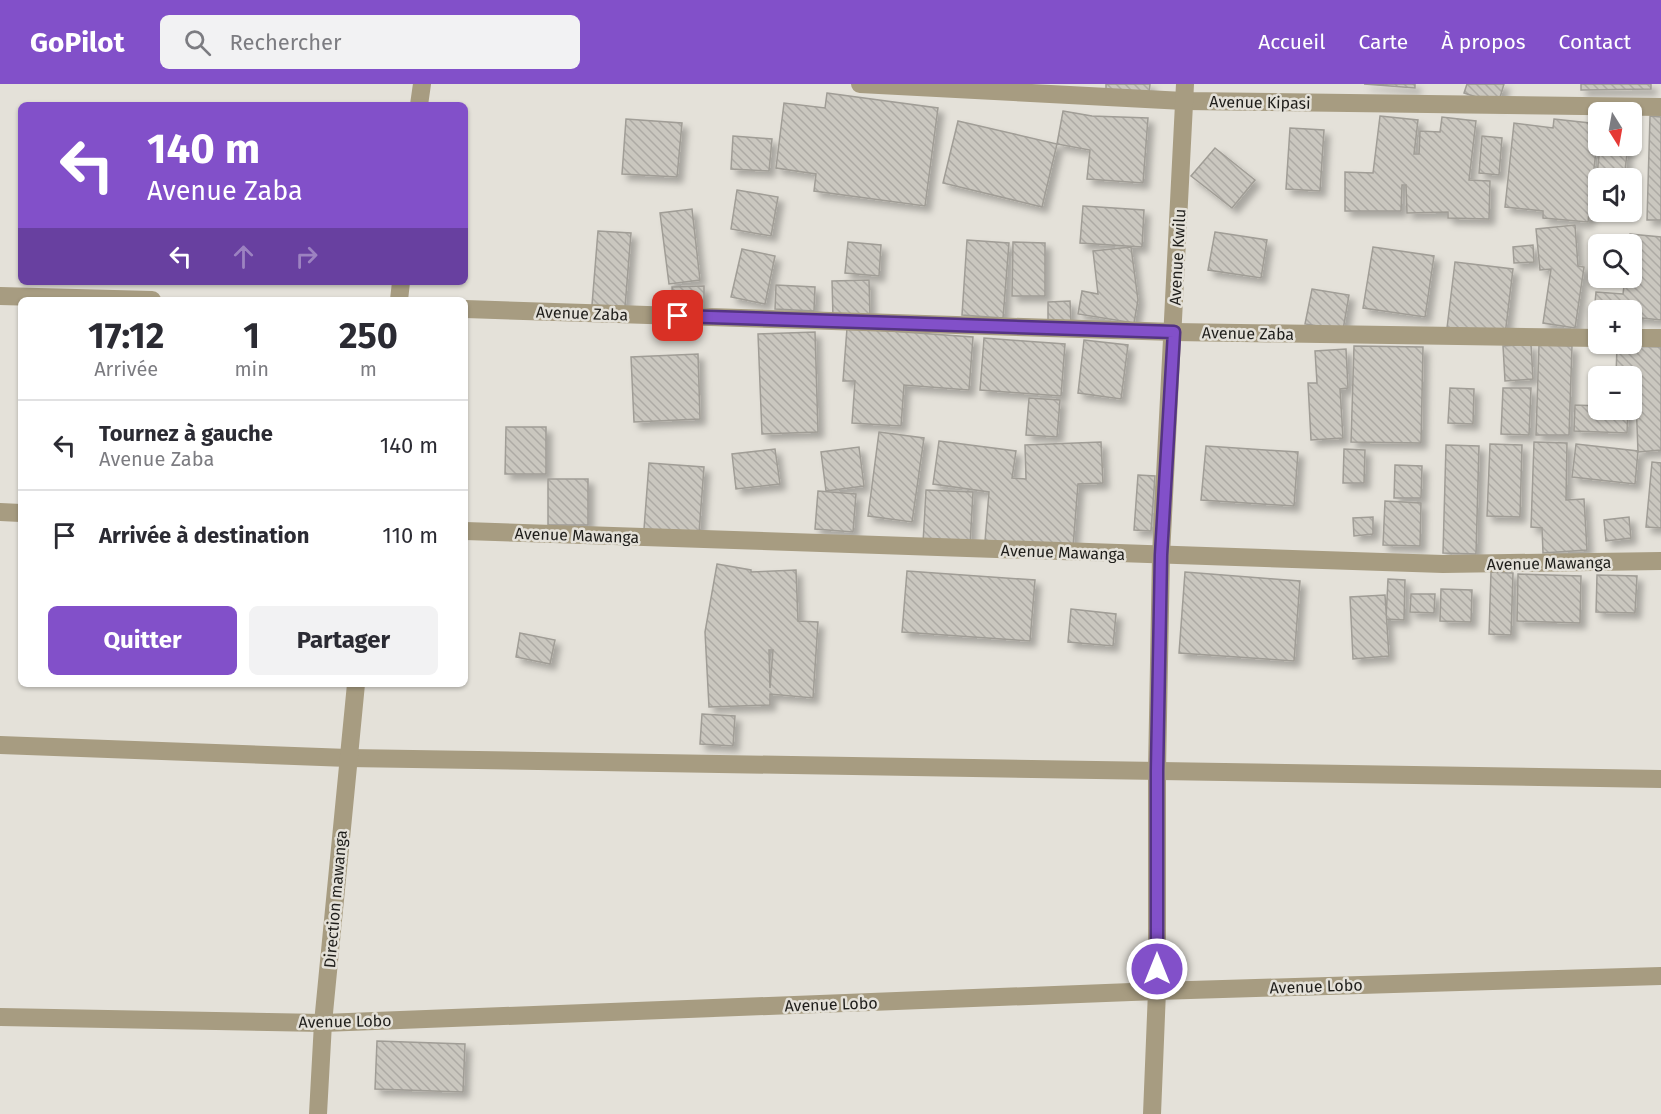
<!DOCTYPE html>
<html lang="fr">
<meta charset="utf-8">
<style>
body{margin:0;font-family:"Fira Sans",sans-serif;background:#f2f2f3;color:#2b2b33;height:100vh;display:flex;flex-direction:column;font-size:22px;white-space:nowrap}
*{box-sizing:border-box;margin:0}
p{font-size:20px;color:#7c7c81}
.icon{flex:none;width:33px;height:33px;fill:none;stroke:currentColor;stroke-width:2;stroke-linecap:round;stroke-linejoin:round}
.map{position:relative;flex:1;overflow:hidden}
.details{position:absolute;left:18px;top:213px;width:450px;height:390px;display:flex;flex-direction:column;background:#fff;border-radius:9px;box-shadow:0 2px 4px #0004}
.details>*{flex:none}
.top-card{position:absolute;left:18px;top:18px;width:450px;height:183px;border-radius:9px;box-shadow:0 2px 4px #0004;background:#8250c9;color:#fff;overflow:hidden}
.needle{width:39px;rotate:169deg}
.controls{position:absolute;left:1588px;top:18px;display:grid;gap:12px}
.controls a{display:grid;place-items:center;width:54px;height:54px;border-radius:9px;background:#fff;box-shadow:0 2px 4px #0004;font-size:30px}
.pin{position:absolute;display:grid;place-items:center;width:51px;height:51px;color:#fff;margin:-26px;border-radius:12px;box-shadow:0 3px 9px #0006}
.me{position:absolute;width:66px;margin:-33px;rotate:0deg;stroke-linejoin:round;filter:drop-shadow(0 0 4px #0008)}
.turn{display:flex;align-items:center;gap:21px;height:126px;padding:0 30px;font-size:27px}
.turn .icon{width:78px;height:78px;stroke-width:2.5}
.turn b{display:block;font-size:42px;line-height:51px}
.lanes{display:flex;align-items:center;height:57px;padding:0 30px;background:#0003;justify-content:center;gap:30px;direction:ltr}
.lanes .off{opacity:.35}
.eta{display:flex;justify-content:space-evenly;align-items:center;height:102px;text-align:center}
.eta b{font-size:36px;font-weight:700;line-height:42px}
.primary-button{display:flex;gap:12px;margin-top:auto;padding:12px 30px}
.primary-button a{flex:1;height:69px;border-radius:9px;background:#8250c9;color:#fff;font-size:24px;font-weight:700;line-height:69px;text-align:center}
.primary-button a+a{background:#f2f2f3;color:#2b2b33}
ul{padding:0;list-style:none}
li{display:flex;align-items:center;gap:18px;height:90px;padding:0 30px;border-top:2px solid #e1e1e2}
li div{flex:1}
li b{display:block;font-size:22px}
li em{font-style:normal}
header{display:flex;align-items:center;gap:36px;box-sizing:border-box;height:84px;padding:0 30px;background:#8250c9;color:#fff}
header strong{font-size:28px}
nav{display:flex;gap:33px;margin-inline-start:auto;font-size:21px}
.search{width:420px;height:54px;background:#f2f2f3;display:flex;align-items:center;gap:15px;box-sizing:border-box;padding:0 21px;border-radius:9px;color:#7c7c81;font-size:22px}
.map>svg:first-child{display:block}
.building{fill:url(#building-back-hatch);stroke:#a09d96;stroke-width:1.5;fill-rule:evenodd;filter:url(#shadow)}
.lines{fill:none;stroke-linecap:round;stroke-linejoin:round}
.street{stroke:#a79c81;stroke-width:18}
.route-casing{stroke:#543483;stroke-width:15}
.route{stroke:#8250c9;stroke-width:10}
.labels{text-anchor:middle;stroke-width:5;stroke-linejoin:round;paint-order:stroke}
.street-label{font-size:16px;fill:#1f1e1b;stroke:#e4e1d9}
</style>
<header>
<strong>GoPilot</strong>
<div class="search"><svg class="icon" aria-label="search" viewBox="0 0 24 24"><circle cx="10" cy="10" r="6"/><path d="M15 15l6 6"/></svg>Rechercher</div>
<nav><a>Accueil</a><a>Carte</a><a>À propos</a><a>Contact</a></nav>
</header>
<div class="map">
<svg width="1661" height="1030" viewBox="0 0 1661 1030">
<defs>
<pattern id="building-back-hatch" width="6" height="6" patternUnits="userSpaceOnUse" patternTransform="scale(1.5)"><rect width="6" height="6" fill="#cac7bf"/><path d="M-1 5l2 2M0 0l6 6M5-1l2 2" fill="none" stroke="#adaaa4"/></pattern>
<filter id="shadow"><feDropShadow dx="5.5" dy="5.5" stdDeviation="3" flood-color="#0004"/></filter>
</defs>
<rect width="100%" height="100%" fill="#e4e1d9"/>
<!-- building -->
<g class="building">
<polygon points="1106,0 1150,0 1149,10 1106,7"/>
<polygon points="1364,0 1415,0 1415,4"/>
<polygon points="1467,0 1504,0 1498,20 1464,9"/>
<polygon points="1581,0 1651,0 1651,5 1581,6"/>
<polygon points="827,9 938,24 925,122 814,107 816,90 776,84 784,19 825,24"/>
<polygon points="1063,27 1092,32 1148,34 1143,99 1087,95 1090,66 1057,60"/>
<polygon points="1380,32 1418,36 1414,70 1419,70 1420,47 1440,48 1442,33 1476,37 1469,96 1490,97 1489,135 1448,134 1448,128 1407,129 1406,101 1402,101 1401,127 1345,127 1345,88 1373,89"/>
<polygon points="1650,32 1661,33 1661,136 1647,136"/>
<polygon points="626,35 682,39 677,93 622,90"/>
<polygon points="1554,35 1599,40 1588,138 1543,134 1543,127 1505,123 1514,39 1553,44"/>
<polygon points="958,37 1057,60 1042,123 943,99"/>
<polygon points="1290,44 1324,46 1320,107 1286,105"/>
<polygon points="733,52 772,55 769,87 731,85"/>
<polygon points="1482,52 1502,54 1499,91 1479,89"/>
<polygon points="1600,62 1628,62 1624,94 1599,94 1599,122 1594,121"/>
<polygon points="1215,64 1255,96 1232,124 1191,92"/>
<polygon points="737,106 778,113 771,152 731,145"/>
<polygon points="1083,122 1144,126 1142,163 1080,159"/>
<polygon points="692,125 700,196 669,200 660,129"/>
<polygon points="1575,141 1578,182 1584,183 1575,244 1543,239 1551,185 1540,186 1536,145"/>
<polygon points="598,147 631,149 625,223 592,221"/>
<polygon points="1215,148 1267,156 1261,194 1208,186"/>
<polygon points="1630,150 1661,153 1661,236 1632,233 1632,226 1599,226 1599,241 1593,240 1596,208 1623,210 1625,194 1632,194 1632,160 1629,160"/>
<polygon points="967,156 1009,159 1003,234 962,231"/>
<polygon points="848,158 881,161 879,192 845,189"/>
<polygon points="1013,158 1045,159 1045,212 1012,212"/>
<polygon points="1533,161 1534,178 1514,179 1513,163"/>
<polygon points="1131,163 1138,216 1134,239 1078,230 1082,207 1098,210 1093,167"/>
<polygon points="1373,163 1434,172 1425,233 1363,224"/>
<polygon points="742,165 775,172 765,220 731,213"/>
<polygon points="1455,178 1513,185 1505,251 1447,244"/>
<polygon points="869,196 870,232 833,234 832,197"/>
<polygon points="776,201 815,203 814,227 775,225"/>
<polygon points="704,202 704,227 673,228 672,203"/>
<polygon points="1312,205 1349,211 1343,246 1305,240"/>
<polygon points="1070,217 1071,238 1048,239 1048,218"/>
<polygon points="847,244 973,253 969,306 904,301 901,342 852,339 855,297 843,297"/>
<polygon points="815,248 818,348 762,350 758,250"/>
<polygon points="984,254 1065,260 1061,312 980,306"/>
<polygon points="1084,256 1128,261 1121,315 1078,309"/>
<polygon points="1531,260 1533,295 1505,297 1503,262"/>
<polygon points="1539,261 1572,262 1569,351 1536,351"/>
<polygon points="1354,262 1423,263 1421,359 1351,358"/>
<polygon points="1617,262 1661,263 1661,366 1638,368 1636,316 1632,316 1632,292 1616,292"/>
<polygon points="1346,265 1348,304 1340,305 1343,354 1311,356 1308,299 1317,299 1315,267"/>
<polygon points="698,270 700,335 634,338 631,273"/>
<polygon points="1450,304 1474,305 1473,340 1448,339"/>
<polygon points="1503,304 1531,304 1529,351 1501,350"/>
<polygon points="1029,314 1060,316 1057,353 1026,351"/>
<polygon points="1575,321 1599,322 1599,326 1628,326 1627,349 1574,347"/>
<polygon points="506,343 546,343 546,390 505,390"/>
<polygon points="879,348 924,354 912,438 868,432"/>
<polygon points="939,357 1016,367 1012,394 1026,395 1025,361 1101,358 1103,399 1078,400 1073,463 985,457 989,408 933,400"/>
<polygon points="1534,358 1567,359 1566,416 1584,415 1587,466 1543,469 1542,444 1531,443"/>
<polygon points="1490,360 1522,361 1520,433 1487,432"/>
<polygon points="1576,360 1638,367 1635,400 1572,393"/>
<polygon points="1446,361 1479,362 1476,470 1443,469"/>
<polygon points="1206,362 1298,368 1294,422 1201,416"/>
<polygon points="859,363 864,402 826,407 821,368"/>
<polygon points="775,365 780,400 736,405 732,370"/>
<polygon points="1344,365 1365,366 1364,399 1343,399"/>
<polygon points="1652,378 1661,379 1661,444 1646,443"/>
<polygon points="649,379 704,383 699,449 644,445"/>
<polygon points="1395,381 1422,382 1421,414 1394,414"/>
<polygon points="1138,391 1155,392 1151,447 1134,446"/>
<rect x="548" y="395" width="40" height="46"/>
<polygon points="926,406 973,408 970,461 923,459"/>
<polygon points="818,407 856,410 853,448 815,445"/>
<polygon points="1385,417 1421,419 1420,462 1383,461"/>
<polygon points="1373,433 1373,450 1354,452 1353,434"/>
<polygon points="1629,433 1631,454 1606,457 1604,436"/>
<path d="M717 480 751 486V488L796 486 798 537 818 538 813 614 770 610V621L709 623 705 548ZM769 566H773L770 604Z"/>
<polygon points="907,487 1035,496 1030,557 902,548"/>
<polygon points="1185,488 1300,497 1294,577 1179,569"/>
<polygon points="1491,488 1513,489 1511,551 1489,550"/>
<polygon points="1518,490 1581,492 1580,539 1517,537"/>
<polygon points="1597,491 1637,492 1635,529 1596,528"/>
<polygon points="1388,495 1405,496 1404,536 1386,535"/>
<polygon points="1441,505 1472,506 1471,538 1440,537"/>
<polygon points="1411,510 1435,510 1434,529 1410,528"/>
<polygon points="1385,511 1389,572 1353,575 1350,513"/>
<polygon points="1071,525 1116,530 1113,562 1068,558"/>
<polygon points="520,549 555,556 550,580 516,573"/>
<polygon points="702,630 735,632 733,662 700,660"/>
<polygon points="377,957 465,960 463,1008 375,1005"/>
</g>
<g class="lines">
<!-- street -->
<g class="street">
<polyline points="860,0 1184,17 1661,23"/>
<polyline points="419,21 422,0"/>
<polyline points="0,212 152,216"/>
<polyline points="399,216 401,198"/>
<polyline points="465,225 1174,248 1599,254"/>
<polyline points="1632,254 1661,254"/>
<polyline points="0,428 21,429"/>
<polyline points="465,447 1443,480 1661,477"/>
<polyline points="0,661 348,674 1661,695"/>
<polyline points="0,933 323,939 1157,907 1661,892"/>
<polyline points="318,1030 323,939 356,600"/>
<polyline points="1152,1030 1157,907 1157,687 1161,471 1185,0"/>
</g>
</g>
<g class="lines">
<defs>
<polyline id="route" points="678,232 1174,248 1161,471 1157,687 1157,885"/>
</defs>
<!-- route casing -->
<use href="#route" class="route-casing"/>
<!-- route -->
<use href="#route" class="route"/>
</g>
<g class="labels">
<!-- street labels -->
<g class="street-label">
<text transform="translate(1260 18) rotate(1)" y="6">Avenue Kipasi</text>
<text transform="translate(1177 173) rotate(-87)" y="6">Avenue Kwilu</text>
<text transform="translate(582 229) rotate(2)" y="6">Avenue Zaba</text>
<text transform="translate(1248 249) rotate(1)" y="6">Avenue Zaba</text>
<text transform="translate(577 451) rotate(2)" y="6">Avenue Mawanga</text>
<text transform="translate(1063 468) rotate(2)" y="6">Avenue Mawanga</text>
<text transform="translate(1549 479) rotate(-1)" y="6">Avenue Mawanga</text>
<text transform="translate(335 815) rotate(-85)" y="6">Direction mawanga</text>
<text transform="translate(1316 902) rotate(-2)" y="6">Avenue Lobo</text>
<text transform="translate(831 920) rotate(-2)" y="6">Avenue Lobo</text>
<text transform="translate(345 937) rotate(-1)" y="6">Avenue Lobo</text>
</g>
</g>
</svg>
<div class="controls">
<a><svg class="needle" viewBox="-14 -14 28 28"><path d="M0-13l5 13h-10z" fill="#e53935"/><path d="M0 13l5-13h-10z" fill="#7c7c81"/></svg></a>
<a><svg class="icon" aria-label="sound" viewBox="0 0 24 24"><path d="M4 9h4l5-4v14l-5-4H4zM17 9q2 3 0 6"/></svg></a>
<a><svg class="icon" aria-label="search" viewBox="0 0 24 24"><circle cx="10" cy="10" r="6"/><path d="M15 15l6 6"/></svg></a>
<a>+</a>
<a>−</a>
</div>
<div class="pin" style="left:678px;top:232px;background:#d93025"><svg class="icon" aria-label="arrive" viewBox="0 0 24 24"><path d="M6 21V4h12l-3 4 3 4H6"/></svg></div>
<svg class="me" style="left:1157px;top:885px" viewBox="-20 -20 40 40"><circle r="17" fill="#8250c9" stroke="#fff" stroke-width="3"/><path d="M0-11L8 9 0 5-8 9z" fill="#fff"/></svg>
<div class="top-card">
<div class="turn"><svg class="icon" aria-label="left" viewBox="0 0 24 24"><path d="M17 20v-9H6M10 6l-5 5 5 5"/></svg><div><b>140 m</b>Avenue Zaba</div></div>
<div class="lanes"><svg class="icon" aria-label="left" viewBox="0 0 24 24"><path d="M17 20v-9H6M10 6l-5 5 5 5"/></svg><svg class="icon off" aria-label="ahead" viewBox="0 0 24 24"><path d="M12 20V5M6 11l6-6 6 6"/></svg><svg class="icon off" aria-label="right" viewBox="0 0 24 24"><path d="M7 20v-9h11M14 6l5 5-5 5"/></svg></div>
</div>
<section class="details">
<div class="eta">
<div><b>17:12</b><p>Arrivée</p></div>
<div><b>1</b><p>min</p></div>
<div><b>250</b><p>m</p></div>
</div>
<ul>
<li><svg class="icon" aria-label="left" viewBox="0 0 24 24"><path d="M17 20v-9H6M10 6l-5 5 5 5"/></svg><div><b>Tournez à gauche</b><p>Avenue Zaba</p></div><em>140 m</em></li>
<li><svg class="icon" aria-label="arrive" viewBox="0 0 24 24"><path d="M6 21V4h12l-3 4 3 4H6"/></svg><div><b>Arrivée à destination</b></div><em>110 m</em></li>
</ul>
<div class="primary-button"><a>Quitter</a><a>Partager</a></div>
</section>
</div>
